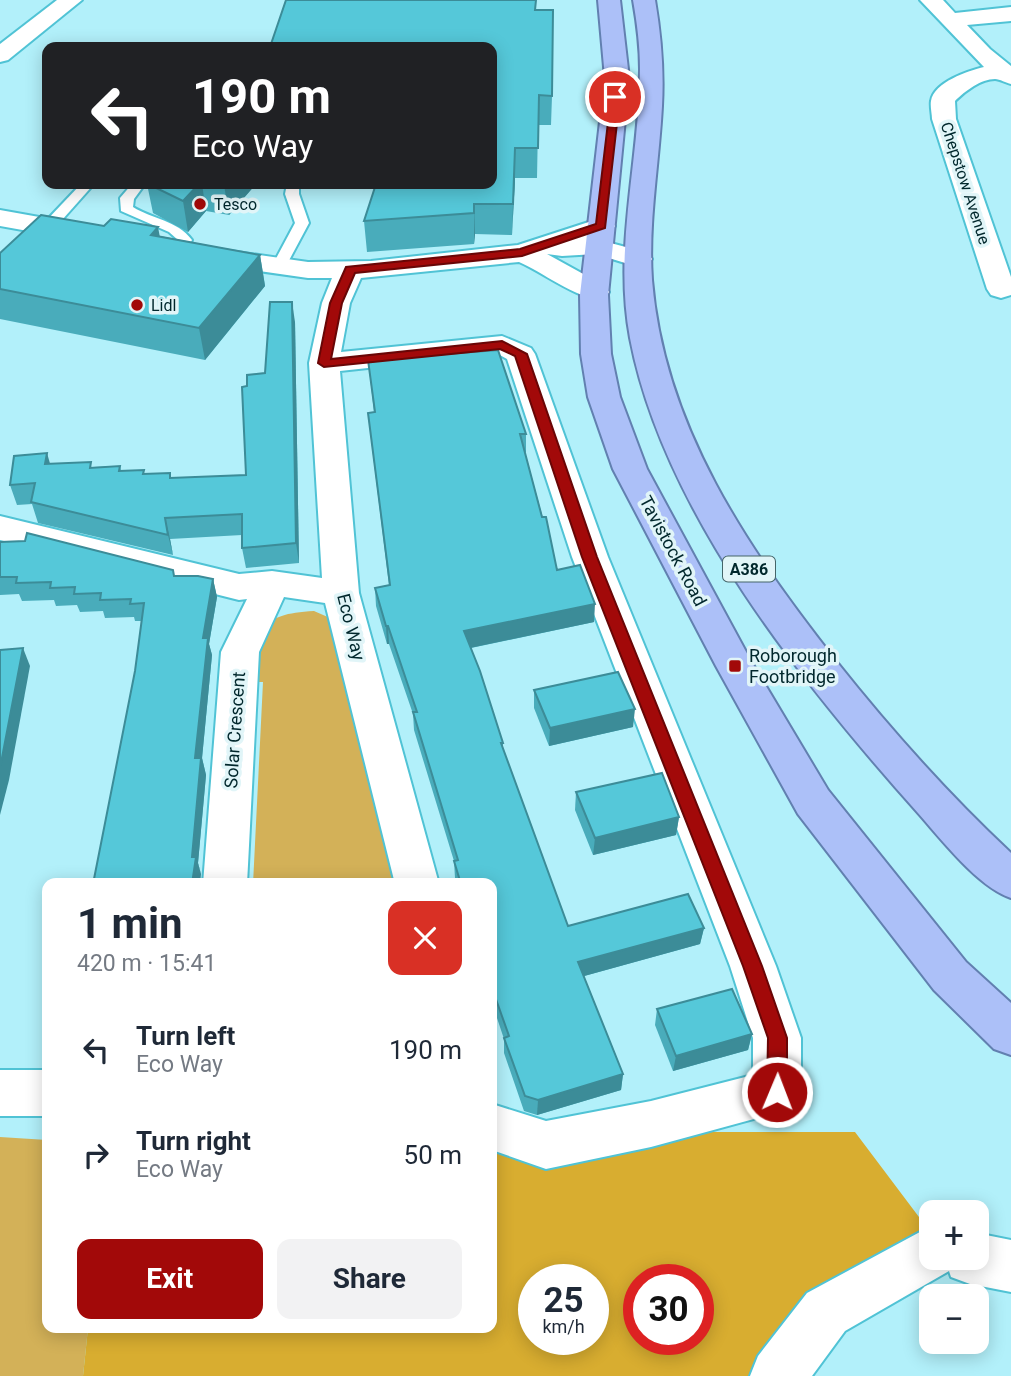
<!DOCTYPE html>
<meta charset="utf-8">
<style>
body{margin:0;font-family:Roboto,sans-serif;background:#f2f2f3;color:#1f2937;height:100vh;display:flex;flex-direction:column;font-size:26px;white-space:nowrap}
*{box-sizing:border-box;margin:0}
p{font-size:23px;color:#747a83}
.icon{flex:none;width:38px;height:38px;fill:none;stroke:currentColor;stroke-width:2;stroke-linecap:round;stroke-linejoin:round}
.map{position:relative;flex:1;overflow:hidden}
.panel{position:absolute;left:42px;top:878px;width:455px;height:455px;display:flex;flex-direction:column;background:#fff;border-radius:14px;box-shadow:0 4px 18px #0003}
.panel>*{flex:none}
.top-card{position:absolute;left:42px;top:42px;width:455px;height:147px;border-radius:14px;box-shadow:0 4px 18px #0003;background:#202124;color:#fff;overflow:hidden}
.tools{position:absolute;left:919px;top:1200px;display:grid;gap:14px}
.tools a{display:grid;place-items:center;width:70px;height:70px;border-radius:14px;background:#fff;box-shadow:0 4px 18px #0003;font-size:35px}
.speed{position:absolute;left:518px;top:1264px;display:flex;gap:14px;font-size:35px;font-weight:700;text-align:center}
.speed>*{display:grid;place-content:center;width:91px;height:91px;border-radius:50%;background:#fff;box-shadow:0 4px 18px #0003;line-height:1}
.speed small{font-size:18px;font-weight:400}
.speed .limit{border:10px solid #d22;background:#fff;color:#111}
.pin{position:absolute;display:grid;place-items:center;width:60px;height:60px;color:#fff;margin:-30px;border:4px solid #fff;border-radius:50%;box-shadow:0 2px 7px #0007}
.me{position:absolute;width:77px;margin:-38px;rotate:1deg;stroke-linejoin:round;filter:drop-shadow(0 0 5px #0008)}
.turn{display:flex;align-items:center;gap:24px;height:147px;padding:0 35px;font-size:32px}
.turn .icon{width:91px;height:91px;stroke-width:2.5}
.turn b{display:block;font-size:49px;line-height:60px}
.round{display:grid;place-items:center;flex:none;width:74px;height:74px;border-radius:14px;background:#f2f2f3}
.summary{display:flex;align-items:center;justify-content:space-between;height:119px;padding:0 35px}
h1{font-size:42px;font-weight:700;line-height:52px}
.cta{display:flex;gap:14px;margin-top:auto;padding:14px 35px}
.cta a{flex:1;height:80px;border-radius:14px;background:#a20909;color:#fff;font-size:28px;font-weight:700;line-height:80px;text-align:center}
.cta a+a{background:#f2f2f3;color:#1f2937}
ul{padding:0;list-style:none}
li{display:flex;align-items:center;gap:21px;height:105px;padding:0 35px}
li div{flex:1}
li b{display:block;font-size:26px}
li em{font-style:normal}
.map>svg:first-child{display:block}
.green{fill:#d3b158}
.forest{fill:#d8ad30;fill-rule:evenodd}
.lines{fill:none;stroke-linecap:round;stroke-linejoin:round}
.service-casing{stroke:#50c3d5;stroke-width:4}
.minor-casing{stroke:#50c3d5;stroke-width:4}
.tertiary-casing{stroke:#50c3d5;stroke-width:4}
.trunk-casing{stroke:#6280b0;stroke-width:4}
.service{fill:#fff;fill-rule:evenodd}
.minor{fill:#fff;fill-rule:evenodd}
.tertiary{fill:#fff;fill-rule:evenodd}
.trunk{fill:#acc0f8;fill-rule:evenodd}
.wall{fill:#49acbb}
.shaded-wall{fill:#3c8c98}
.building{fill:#55c8d9;stroke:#3c8c98;stroke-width:2}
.route{fill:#a20909;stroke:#690606;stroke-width:2}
.poi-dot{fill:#a20909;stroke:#e1f5f8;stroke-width:2.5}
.labels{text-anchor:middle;stroke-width:7;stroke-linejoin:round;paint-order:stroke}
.far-street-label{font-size:16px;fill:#01272c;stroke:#e1f5f8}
.far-poi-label{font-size:16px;fill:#01272c;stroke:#e1f5f8;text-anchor:start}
.shield{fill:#e1f5f8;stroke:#446569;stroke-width:2}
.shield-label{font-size:16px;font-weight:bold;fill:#01272c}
.street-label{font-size:18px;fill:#01272c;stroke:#e1f5f8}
.poi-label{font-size:18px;fill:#01272c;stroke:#e1f5f8;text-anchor:start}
</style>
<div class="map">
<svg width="1011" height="1376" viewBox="0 0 1011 1376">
<rect width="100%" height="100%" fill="#b2f0fa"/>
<!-- green -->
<g class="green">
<path d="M314 611 330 618 396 884H253L263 682H253C260 632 255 614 314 611Z"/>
<polygon points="0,1137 47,1140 47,1328 88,1328 83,1376 0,1376"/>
</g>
<!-- forest -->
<path class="forest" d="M492 1132H855L931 1233 757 1376H83L88 1328H492ZM534 1279H593V1339H534ZM639 1279H698V1339H639Z"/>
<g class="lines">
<defs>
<g id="service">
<polygon points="81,184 94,184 54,229 44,229 44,223"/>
<path d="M132 184H145L134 199 133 207C152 219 177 220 192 240L185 254H175L173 251 178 240 169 232 121 211 120 198Z"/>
<polygon points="287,184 299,184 299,194 309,223 286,266 279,270 272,266 295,223 285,194"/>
</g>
<g id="minor">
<path d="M920 0H943L955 13 1011 7V21L967 25 990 49 1011 66V84C1006 83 1000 79 995 79 981 79 965 91 955 101L956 119 1011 277V295L1001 298 991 295 987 289 932 119C932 114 930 106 931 101 934 82 968 71 984 67Z"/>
<polygon points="0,210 84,225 94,227 98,233 94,239 84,241 0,226"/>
<path d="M601 218 611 220 615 226 611 232 592 238 648 253 652 259 648 265 638 267 596 254 562 256 547 254 605 286 609 292 605 298C583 304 543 272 519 262L361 278 350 303 341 352 502 336 531 348 535 354 608 557 776 966 801 1038V1092L794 1108 651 1147 546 1169 492 1150V1104L546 1121 651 1101 753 1075V1038L730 966 572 557 507 359 498 354 340 371 359 593 439 884H395L325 603 284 597 259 652 247 884H203L221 652 247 599 239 600 0 540V516L239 574 272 571 322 578 309 363 322 303 332 278H308L209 264 199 262 195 256 199 250 209 248 308 262 371 261 518 245Z"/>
<rect x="0" y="1070" width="47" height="46"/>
<polygon points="931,1226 931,1258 976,1258 976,1233 1011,1240 1011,1292 970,1284 951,1277 949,1271 845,1331 812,1376 750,1376 758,1356 807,1293"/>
</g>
<polygon id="tertiary" points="57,0 82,0 8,60 0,62 0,44"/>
<g id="trunk">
<polygon points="598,0 620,0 629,78 608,295 611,354 620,397 647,469 751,661 828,790 966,962 1011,1003 1011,1055 994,1049 934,990 798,814 716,666 613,469 588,397 581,354 580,295 605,78"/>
<path d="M633 0H655C661 35 664 70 662 106 659 164 648 222 652 280 664 427 748 549 836 661 890 729 948 794 1011 853V898C978 887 942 840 918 813 803 684 663 511 630 338 613 247 640 159 640 69 640 45 637 23 633 0Z"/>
</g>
</defs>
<!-- service casing -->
<use href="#service" class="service-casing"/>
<!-- minor casing -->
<use href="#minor" class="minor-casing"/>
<!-- tertiary casing -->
<use href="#tertiary" class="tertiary-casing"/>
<!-- trunk casing -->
<use href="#trunk" class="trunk-casing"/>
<!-- service -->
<use href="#service" class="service"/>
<!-- minor -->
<use href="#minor" class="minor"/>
<!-- tertiary -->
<use href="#tertiary" class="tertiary"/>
<!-- trunk -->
<use href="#trunk" class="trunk"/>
</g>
<!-- wall -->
<g class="wall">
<polygon points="536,10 552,96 551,125 538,125 537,178 515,178 512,235 475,234 474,244 367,252 364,221"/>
<polygon points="147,184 256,184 229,215 206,211 188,232 153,213"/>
<polygon points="306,184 370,184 366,189 307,188"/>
<polygon points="160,236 260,255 265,286 205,360 0,319 0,253"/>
<polygon points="295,322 299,563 246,568 242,548 242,535 170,539 173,555 38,523 32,504 17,505 10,485 50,464 93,467 120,466 121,471 172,478 246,475 247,386 265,373"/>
<polygon points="368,360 526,434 526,452 525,452 557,570 594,622 471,648 503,743 503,749 568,926 704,928 700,944 584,976 623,1074 621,1090 537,1115 524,1111 504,1053 504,1039 492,1003 492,884 456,884 455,878 454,861 414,730 413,714 389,644 387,644 376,606 375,588 389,585 370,431 368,413 374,412"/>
<polygon points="0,542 175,576 213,579 217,597 209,644 212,655 202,758 206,775 198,863 201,874 135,671 142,621 135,621 134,617 105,618 103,611 80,612 77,605 56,606 54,600 22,601 19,594 0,595"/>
<polygon points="534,690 633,727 549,746 534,708"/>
<polygon points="576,792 679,817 676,835 593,855 575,810"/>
<polygon points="657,1009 752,1034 748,1050 673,1071 655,1025"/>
</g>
<!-- shaded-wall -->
<g class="shaded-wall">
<polygon points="515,148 515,178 512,235 513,204"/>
<polygon points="199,184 202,184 206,211 188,232 183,201"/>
<polygon points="225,184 256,184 229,215 224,185"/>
<polygon points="474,204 475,234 474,244"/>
<polygon points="158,227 164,259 151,235"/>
<polygon points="260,255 265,286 205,360 199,328"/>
<polygon points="292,302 295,322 299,563 296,543"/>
<polygon points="47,453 53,474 45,464"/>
<polygon points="165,518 170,539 173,555 168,535"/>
<polygon points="213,579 217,597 209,644 212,655 202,758 206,775 198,863 201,874 200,884 192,884 195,758 203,638"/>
<polygon points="595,604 594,622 465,649 464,631"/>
<polygon points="386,626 388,626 389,644 387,644"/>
<polygon points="23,648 30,666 9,780 0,815 0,767"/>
<polygon points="635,709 633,727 549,746 550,728"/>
<polygon points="679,817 676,835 593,855 595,838"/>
<polygon points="704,928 700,944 577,978 578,962"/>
<polygon points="752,1034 748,1050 673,1071 676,1056"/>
<polygon points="623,1074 621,1090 537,1115 538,1100"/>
</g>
<!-- building -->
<g class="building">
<polygon points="286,0 536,0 535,10 553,10 552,96 539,95 538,148 515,148 513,204 474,204 474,213 364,221 376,184 492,184 492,47 270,47"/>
<polygon points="148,184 199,184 183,201"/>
<polygon points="41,215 104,226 111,219 158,227 151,235 260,255 199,328 0,289 0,253"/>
<polygon points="270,302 292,302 296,543 242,548 242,514 165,518 168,535 31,502 35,483 10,485 14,456 47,453 45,464 91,462 90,468 120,466 119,471 144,470 143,474 170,473 170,478 246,475 242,387 247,386 247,375 265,373"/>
<polygon points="498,350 526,434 520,434 542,517 546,517 557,570 580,565 595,604 464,631 480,671 503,743 501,743 568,926 688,894 704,928 578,962 623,1074 538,1100 525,1096 504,1038 509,1036 492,988 492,884 461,884 454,861 458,860 413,712 417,712 388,626 386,626 375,588 390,585 368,413 375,412 368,360"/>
<polygon points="27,533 173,570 174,576 198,576 213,579 203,638 208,638 195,758 201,758 192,857 196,857 192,884 93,884 135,671 144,603 130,604 131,599 100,600 101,593 74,594 75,587 50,588 51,582 16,583 17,577 0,577 0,542 25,541"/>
<polygon points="23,648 1,763 0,767 0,650"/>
<polygon points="618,672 635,709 550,728 534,690"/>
<polygon points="662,773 679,817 595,838 576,792"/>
<polygon points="732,989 752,1034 676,1056 657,1009"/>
</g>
<!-- route -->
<polygon class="route" points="615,94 620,97 605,228 522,256 355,273 342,303 331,359 502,341 527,354 597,557 762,966 787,1038 787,1092 784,1098 777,1101 770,1098 767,1092 768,1038 743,966 582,557 515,356 500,349 324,367 318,363 330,303 346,267 520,249 596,224 611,97"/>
<!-- markers -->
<g class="poi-dot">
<circle cx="200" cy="204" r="7"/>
<circle cx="137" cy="305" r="7"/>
<rect x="728" y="659" width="14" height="14" rx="3.5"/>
</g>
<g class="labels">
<!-- far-street labels -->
<g class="far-street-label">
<text transform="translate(966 183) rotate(72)" y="6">Chepstow Avenue</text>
</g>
<!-- far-poi labels -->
<g class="far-poi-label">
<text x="214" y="210">Tesco</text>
<text x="151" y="311">Lidl</text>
</g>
<!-- shield labels -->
<rect class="shield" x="723" y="556.5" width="52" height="25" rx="5"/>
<g class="shield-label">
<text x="749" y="575">A386</text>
</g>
<!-- street labels -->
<g class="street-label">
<text transform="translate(673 551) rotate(62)" y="6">Tavistock Road</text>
<text transform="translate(351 627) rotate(76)" y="6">Eco Way</text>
<text transform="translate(235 730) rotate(-86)" y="6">Solar Crescent</text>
</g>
<!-- poi labels -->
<g class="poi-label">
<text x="749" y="662">Roborough<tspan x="749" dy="21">Footbridge</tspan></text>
</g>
</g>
</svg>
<div class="tools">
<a>+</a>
<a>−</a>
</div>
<div class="speed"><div>25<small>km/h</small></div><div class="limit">30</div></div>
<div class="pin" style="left:615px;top:97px;background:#d93025"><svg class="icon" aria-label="arrive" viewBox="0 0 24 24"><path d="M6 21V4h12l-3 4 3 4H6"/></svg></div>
<svg class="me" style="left:777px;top:1092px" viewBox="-20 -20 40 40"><circle r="17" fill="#a20909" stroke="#fff" stroke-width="3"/><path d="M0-11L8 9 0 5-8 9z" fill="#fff"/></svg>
<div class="top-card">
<div class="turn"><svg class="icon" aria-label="left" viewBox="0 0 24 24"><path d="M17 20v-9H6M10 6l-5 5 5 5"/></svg><div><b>190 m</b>Eco Way</div></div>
</div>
<section class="panel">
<div class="summary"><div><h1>1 min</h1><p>420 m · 15:41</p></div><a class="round" style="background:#d93025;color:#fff"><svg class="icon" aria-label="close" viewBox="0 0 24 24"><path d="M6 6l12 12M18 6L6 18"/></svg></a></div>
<ul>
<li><svg class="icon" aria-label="left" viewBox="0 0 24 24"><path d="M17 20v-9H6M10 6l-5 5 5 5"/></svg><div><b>Turn left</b><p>Eco Way</p></div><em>190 m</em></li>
<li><svg class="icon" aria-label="right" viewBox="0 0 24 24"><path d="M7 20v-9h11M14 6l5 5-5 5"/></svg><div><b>Turn right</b><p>Eco Way</p></div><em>50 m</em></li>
</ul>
<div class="cta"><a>Exit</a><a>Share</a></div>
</section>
</div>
